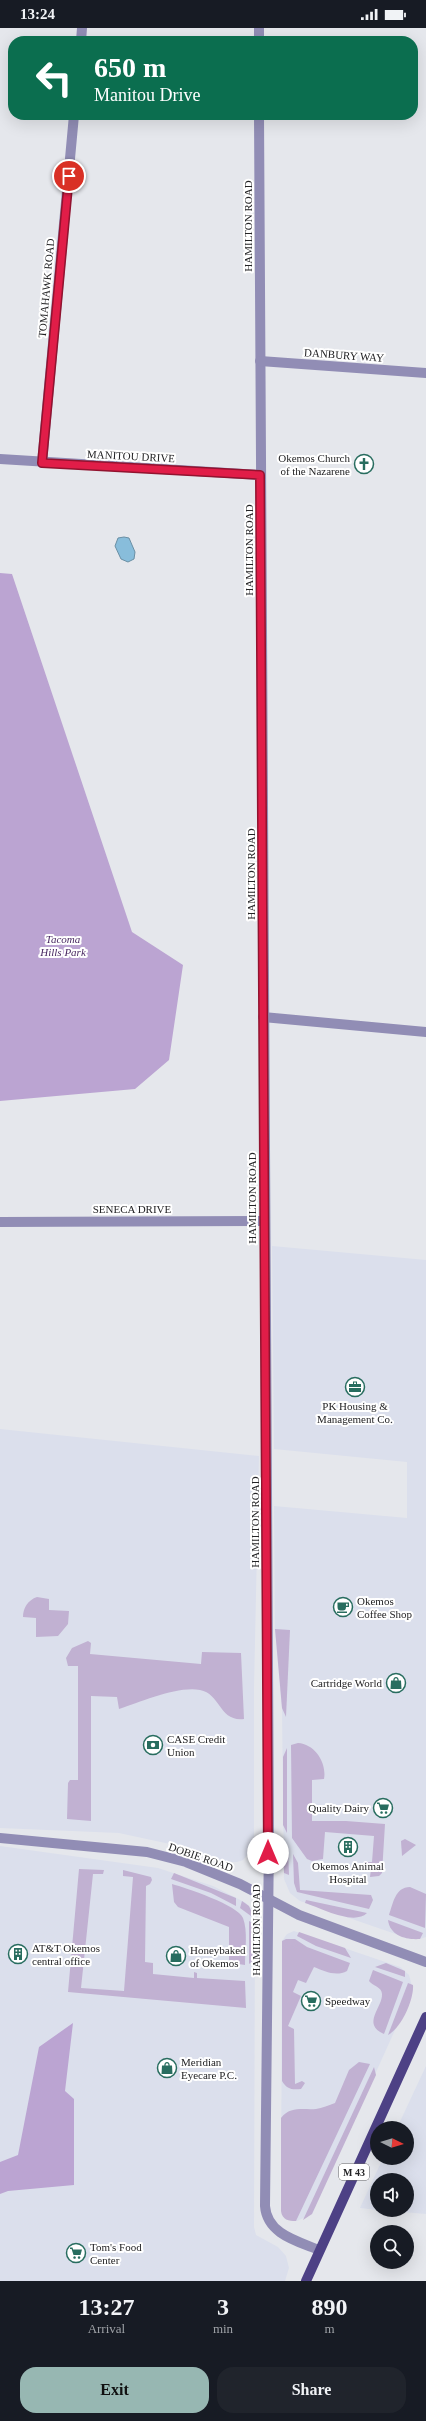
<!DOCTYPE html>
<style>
body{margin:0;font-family:Georgia,serif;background:#20242c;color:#f1f3f6;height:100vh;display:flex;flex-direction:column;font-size:15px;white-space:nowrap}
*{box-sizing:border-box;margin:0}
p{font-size:13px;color:#9ea1a6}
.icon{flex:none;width:22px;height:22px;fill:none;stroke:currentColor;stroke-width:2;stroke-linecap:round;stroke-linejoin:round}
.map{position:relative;height:2253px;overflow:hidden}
.side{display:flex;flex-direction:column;background:#171b24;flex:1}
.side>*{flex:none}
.hud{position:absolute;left:8px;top:8px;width:410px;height:84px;border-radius:16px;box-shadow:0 4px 16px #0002;background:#0b6e4f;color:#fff;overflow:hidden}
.needle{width:26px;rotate:95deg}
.controls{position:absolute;left:370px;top:2093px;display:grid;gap:8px}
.controls a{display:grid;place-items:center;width:44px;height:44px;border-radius:50%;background:#171b24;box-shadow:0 4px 16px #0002;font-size:20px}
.pin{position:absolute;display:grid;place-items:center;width:34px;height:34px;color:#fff;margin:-17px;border:2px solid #fff;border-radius:50%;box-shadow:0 1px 4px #0007}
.me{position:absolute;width:44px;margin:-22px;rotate:0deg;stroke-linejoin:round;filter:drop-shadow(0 0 3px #0008)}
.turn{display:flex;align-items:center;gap:14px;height:84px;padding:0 20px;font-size:18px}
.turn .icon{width:52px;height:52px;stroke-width:2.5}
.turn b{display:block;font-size:28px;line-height:34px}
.eta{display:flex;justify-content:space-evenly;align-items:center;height:68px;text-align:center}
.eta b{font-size:24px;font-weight:700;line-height:28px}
.button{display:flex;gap:8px;margin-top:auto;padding:8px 20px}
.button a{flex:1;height:46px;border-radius:16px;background:#97b7b2;color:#111;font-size:16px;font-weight:700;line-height:46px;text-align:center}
.button a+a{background:#20242c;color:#f1f3f6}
.status{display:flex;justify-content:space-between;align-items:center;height:28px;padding:0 20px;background:#171b24;direction:ltr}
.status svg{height:11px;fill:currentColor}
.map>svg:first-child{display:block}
.built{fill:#dbdfec}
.green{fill:#c1b1d2}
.forest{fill:#bba4d2}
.water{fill:#88bddb;stroke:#6a8fa4}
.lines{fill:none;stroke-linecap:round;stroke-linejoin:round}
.minor{stroke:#918db5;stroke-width:10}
.major{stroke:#4d4185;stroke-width:10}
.route-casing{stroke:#92132f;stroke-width:10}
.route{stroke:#e11d48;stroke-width:7}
.labels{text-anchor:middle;stroke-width:4;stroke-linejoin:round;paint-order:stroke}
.shield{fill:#fff;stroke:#656566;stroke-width:1}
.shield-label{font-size:10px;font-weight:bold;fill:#232325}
.street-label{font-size:11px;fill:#232325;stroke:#fff}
.poi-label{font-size:11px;fill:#232325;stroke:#fff;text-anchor:start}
.park-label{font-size:11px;font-style:italic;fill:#492962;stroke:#fff}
</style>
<div class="status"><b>13:24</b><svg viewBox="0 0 49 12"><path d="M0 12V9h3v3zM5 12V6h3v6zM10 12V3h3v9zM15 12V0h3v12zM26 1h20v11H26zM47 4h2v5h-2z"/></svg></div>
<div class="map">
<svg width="426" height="2253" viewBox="0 0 426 2253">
<rect width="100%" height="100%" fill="#e5e7ec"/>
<!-- built -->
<g class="built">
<polygon points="272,1218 426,1232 426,1909 420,1911 410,1911 300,1873 290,1865 284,1851 282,1680 275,1601 274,1478 407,1490 407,1434 274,1421"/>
<polygon points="0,1401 259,1428 254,1659 254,1812 251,1823 243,1832 237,1834 224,1834 179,1818 119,1805 0,1800"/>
<polygon points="0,1818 158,1840 213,1858 246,1875 252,1882 255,1891 254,2199 256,2207 278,2219 286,2228 289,2240 285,2253 0,2253"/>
<polygon points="294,1903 400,1939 409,1947 413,1962 312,2186 297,2193 285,2191 281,2183 282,1913 287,1906"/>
<polygon points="426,2038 426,2186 381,2182 407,2182 407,2152 377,2152 377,2182 360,2180 383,2130 407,2130 407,2100 397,2100"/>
</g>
<!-- green -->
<g class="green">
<path d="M37 1569 49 1571V1582L69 1583 68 1596 58 1608 36 1609V1590L23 1589C23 1580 28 1572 37 1569Z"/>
<polygon points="275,1601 290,1602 286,1689 282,1680"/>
<path d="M88 1613 91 1615 90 1626 201 1636 202 1624 241 1625 244 1691C219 1694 221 1666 200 1662 177 1658 141 1674 119 1681L117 1669 91 1668V1793L67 1791 68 1755 70 1752H78V1638H68L66 1630 72 1620Z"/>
<path d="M298 1715C315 1716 327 1735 324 1751L312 1752V1793H346L385 1796 382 1845 379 1848 370 1849 371 1841H364V1834H372L374 1808 325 1804 323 1831 312 1833 307 1831 292 1810 291 1717Z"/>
<polygon points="287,1720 287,1805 283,1797 283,1729"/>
<polygon points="405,1811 416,1817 402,1828 401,1813"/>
<polygon points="283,1818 288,1821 289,1847 284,1845"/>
<polygon points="293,1826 298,1835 300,1862 371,1867 373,1872 369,1881 297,1864 294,1855"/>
<polygon points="79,1841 104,1842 103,1846 93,1846 81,1960 124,1963 133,1849 123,1848 123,1842 151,1849 152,1852 150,1856 146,1858 145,1934 153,1935 153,1946 194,1950 194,1944 197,1945 197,1950 245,1953 246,1980 68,1964"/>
<polygon points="174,1845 236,1870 236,1878 211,1865 171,1851"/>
<path d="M172 1856C186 1860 238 1877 243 1890 248 1903 245 1923 245 1937L232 1935 229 1932V1899L178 1879 174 1874Z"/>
<path d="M410 1859 426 1866 425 1900 389 1887C393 1876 395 1859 410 1859Z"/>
<path d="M306 1872 367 1885C354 1898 321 1880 305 1875Z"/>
<polygon points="242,1873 249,1878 255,1891 240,1880"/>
<path d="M388 1892 423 1905 420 1911C406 1912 390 1908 388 1892Z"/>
<polygon points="249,1893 255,1896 254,1932 249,1936"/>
<polygon points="299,1904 345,1920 351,1930 316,1918 297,1908"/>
<path d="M286 1911H295L307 1919 350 1935 347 1943C336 1949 324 1943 314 1939L306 1955 298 1952 293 1964 301 1968 288 1998 294 2001 295 2056 302 2053 305 2055 301 2061C291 2062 287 2061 282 2053V1913Z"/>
<polygon points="386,1935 405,1943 405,1949 375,1939"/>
<path d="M373 1942 403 1954 384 2006C361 1996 383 1979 382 1966 382 1959 373 1958 369 1953Z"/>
<path d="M408 1955 413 1957C414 1972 401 2000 388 2007Z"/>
<path d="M359 2034 370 2036 296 2193C289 2193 282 2192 281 2183V2090C290 2078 303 2082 316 2081 322 2080 329 2077 335 2075L349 2042Z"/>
<polygon points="374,2039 376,2047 312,2186 303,2192"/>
</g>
<!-- forest -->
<g class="forest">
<polygon points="0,545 12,546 132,904 183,937 169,1032 135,1061 0,1073"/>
<polygon points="73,1995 65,2063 74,2071 74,2157 8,2163 0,2166 0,2134 18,2127 39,2019"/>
</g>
<!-- water -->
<polygon class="water" points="124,509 129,510 135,524 134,531 128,534 121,531 115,518 118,510"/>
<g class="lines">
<!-- minor -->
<g class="minor">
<polyline points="259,0 259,13"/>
<polyline points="81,13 82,0"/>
<path d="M259 87 269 1809 265 2178C267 2206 297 2213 319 2222"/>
<polyline points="260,333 426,345"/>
<polyline points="0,431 260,447"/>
<polyline points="42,435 74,87"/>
<polyline points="263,989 426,1004"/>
<polyline points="0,1194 264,1193"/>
<polyline points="0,1810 147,1824 186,1834 240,1856 299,1887 426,1934"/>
</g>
<!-- major -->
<polyline class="major" points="306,2253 426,1989"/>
</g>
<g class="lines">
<defs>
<polyline id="route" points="69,148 42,435 260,447 268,1825"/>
</defs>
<!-- route casing -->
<use href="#route" class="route-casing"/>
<!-- route -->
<use href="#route" class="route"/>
</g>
<!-- icons -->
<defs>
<symbol id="church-ring" viewBox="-11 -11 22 22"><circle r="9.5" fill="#fff" stroke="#286d5f" stroke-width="1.5"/><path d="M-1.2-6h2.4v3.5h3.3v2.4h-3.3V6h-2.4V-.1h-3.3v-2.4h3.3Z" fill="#286d5f"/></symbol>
<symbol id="office-ring" viewBox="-11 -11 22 22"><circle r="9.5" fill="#fff" stroke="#286d5f" stroke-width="1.5"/><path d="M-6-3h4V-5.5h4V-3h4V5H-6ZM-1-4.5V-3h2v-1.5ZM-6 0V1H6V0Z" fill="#286d5f"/></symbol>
<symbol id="cafe-ring" viewBox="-11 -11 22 22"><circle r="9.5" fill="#fff" stroke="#286d5f" stroke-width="1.5"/><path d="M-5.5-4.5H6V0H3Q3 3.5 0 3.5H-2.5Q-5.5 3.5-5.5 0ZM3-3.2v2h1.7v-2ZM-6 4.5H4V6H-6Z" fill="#286d5f"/></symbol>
<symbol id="shop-ring" viewBox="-11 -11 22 22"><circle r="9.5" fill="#fff" stroke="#286d5f" stroke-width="1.5"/><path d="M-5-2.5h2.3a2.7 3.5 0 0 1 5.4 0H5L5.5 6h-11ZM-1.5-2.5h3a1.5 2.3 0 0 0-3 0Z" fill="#286d5f"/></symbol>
<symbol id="bank-ring" viewBox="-11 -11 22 22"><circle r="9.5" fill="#fff" stroke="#286d5f" stroke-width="1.5"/><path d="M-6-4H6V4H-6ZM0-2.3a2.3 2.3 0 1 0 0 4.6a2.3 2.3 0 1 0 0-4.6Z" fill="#286d5f"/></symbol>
<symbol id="supermarket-ring" viewBox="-11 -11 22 22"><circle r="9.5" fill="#fff" stroke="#286d5f" stroke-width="1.5"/><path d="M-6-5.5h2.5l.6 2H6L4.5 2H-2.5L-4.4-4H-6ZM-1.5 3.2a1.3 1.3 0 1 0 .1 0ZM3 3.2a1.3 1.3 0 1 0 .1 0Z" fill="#286d5f"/></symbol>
<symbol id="building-ring" viewBox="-11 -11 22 22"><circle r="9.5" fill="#fff" stroke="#286d5f" stroke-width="1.5"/><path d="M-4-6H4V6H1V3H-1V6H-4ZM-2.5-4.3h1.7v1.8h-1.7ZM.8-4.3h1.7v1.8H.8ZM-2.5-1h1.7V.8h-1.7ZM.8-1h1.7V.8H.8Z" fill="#286d5f"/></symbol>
</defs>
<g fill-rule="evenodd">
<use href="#church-ring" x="353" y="425" width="22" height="22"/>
<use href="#office-ring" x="344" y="1348" width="22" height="22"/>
<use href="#cafe-ring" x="332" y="1568" width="22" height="22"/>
<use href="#shop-ring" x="385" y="1644" width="22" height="22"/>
<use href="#bank-ring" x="142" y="1706" width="22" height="22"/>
<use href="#supermarket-ring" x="372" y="1769" width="22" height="22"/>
<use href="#building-ring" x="337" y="1808" width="22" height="22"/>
<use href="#building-ring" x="7" y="1915" width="22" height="22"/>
<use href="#shop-ring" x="165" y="1917" width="22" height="22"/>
<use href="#supermarket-ring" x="300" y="1962" width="22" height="22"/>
<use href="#shop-ring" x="156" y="2029" width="22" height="22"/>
<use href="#supermarket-ring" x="65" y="2214" width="22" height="22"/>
</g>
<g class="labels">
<!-- shield labels -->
<rect class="shield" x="339" y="2136" width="30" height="16" rx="3"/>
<g class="shield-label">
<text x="354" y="2148">M 43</text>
</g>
<!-- street labels -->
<g class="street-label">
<text transform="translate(248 198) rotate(-90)" y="4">HAMILTON ROAD</text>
<text transform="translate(46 260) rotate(-85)" y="4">TOMAHAWK ROAD</text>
<text transform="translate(344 327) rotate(4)" y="4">DANBURY WAY</text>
<text transform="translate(131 428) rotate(3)" y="4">MANITOU DRIVE</text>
<text transform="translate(249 522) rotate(-90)" y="4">HAMILTON ROAD</text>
<text transform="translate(251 846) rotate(-90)" y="4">HAMILTON ROAD</text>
<text transform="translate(252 1170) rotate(-90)" y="4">HAMILTON ROAD</text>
<text x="132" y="1185">SENECA DRIVE</text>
<text transform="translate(255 1494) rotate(-90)" y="4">HAMILTON ROAD</text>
<text transform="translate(201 1829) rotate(19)" y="4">DOBIE ROAD</text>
<text transform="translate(256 1902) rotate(-90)" y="4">HAMILTON ROAD</text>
</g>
<!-- poi labels -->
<g class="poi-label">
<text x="350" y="434" text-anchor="end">Okemos Church<tspan x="350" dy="13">of the Nazarene</tspan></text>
<text x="355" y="1382" text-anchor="middle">PK Housing &amp;<tspan x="355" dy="13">Management Co.</tspan></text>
<text x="357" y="1577">Okemos<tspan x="357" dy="13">Coffee Shop</tspan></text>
<text x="382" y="1659" text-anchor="end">Cartridge World</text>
<text x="167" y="1715">CASE Credit<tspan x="167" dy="13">Union</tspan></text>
<text x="369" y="1784" text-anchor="end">Quality Dairy</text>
<text x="348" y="1842" text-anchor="middle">Okemos Animal<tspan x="348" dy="13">Hospital</tspan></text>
<text x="32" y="1924">AT&amp;T Okemos<tspan x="32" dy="13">central office</tspan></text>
<text x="190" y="1926">Honeybaked<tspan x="190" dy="13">of Okemos</tspan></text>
<text x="325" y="1977">Speedway</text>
<text x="181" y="2038">Meridian<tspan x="181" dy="13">Eyecare P.C.</tspan></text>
<text x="90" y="2223">Tom's Food<tspan x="90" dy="13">Center</tspan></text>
</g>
<!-- park labels -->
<g class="park-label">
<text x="63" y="915">Tacoma<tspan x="63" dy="13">Hills Park</tspan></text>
</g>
</g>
</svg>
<div class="controls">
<a><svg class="needle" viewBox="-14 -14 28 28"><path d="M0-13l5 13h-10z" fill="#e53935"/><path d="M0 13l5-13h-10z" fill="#9ea1a6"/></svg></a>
<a><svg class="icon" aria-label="sound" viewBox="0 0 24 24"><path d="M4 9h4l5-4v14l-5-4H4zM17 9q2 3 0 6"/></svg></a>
<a><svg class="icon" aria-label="search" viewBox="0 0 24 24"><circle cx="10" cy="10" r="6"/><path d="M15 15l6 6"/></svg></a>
</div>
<div class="pin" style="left:69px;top:148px;background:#d93025"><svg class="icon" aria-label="arrive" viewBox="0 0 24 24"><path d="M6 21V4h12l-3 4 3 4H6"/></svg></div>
<svg class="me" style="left:268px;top:1825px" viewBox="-20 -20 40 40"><circle r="19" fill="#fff"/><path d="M0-13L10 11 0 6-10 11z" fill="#e11d48"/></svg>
<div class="hud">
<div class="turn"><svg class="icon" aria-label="left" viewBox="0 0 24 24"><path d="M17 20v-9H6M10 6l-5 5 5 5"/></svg><div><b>650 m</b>Manitou Drive</div></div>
</div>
</div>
<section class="side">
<div class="eta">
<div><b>13:27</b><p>Arrival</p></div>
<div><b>3</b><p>min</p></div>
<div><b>890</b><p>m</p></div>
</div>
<div class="button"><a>Exit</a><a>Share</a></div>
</section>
